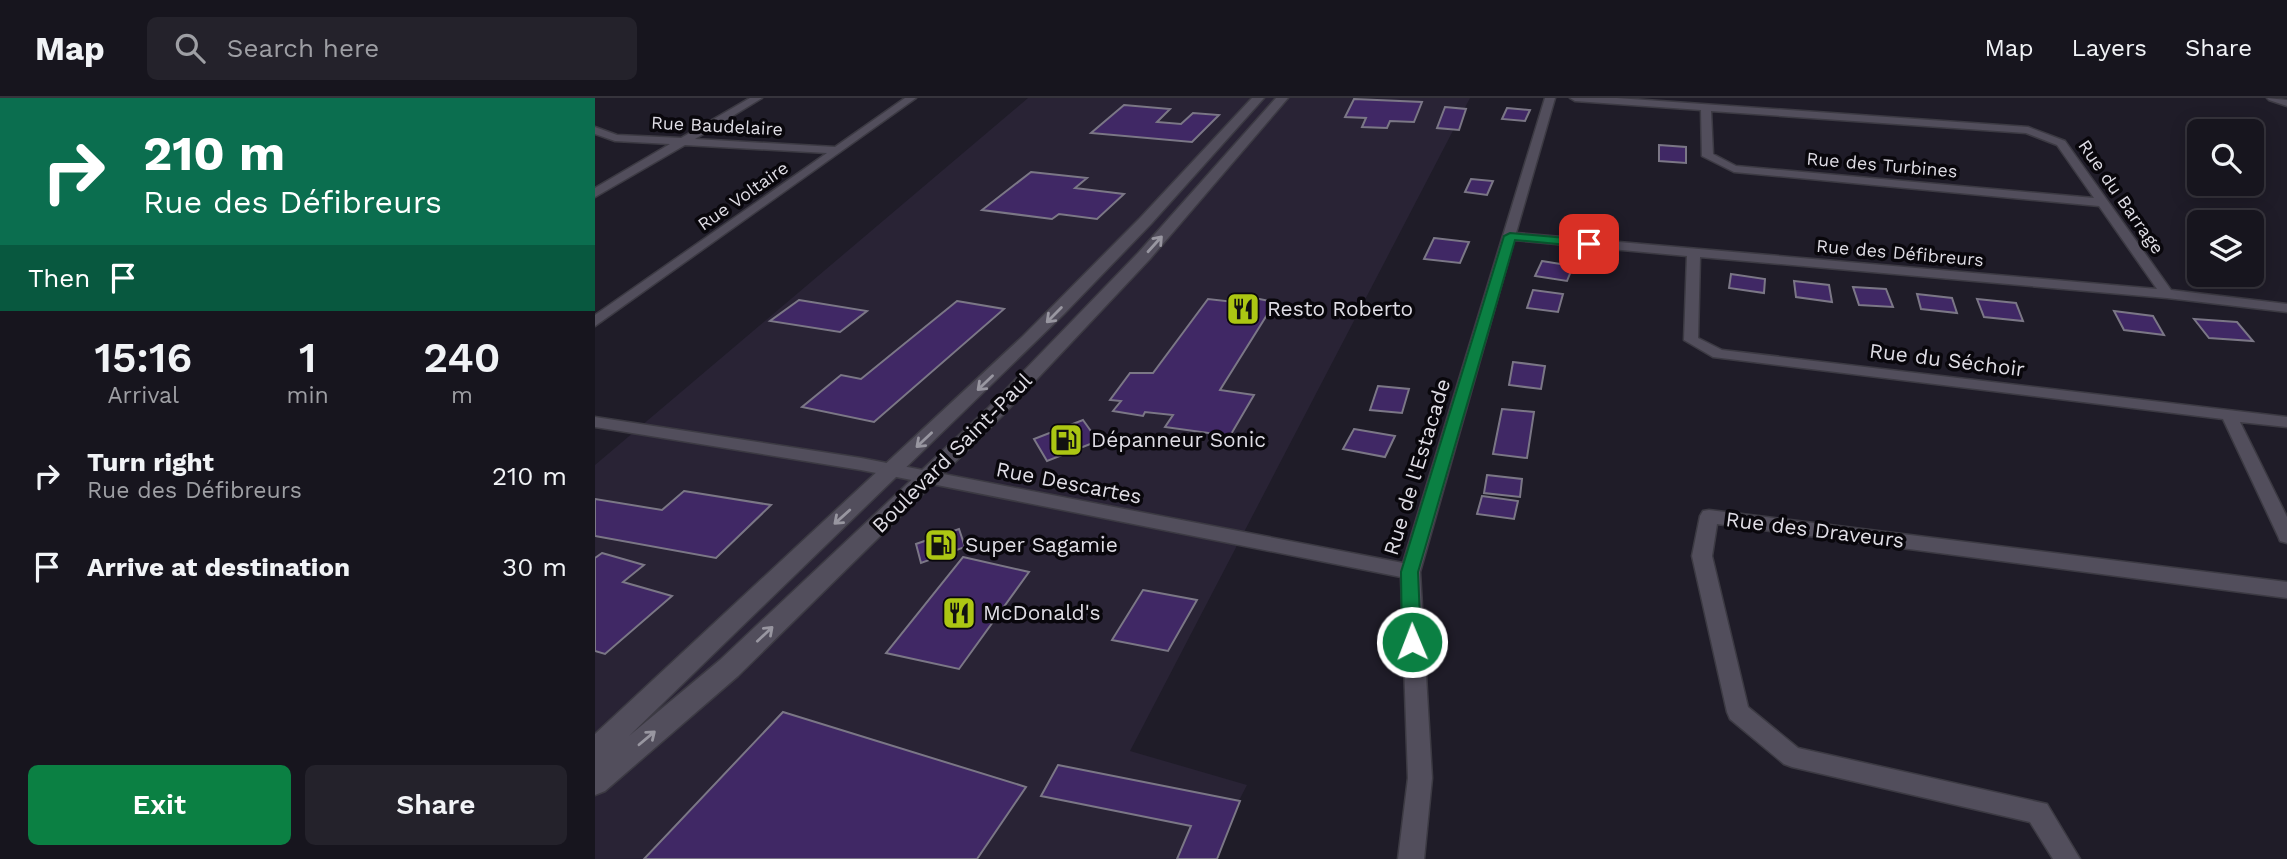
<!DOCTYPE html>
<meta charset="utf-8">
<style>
body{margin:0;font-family:"Work Sans",sans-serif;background:#24222b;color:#f1f3f6;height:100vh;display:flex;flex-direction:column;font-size:26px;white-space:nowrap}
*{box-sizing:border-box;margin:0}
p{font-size:23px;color:#9e9fa4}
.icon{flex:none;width:38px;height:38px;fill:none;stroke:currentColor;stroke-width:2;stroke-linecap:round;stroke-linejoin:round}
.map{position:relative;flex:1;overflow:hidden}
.drawer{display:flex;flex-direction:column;background:#17151e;width:595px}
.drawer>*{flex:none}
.top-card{background:#0b6e4f;color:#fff;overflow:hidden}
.buttons{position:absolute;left:1592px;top:21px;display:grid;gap:14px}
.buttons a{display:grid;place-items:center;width:77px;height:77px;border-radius:10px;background:#17151e;box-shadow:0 4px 18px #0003,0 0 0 2px #36343c;font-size:35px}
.pin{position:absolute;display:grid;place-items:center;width:60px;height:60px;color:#fff;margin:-30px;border-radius:14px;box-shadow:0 4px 10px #0006}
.me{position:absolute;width:77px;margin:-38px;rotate:359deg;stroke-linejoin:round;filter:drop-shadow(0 0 5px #0008)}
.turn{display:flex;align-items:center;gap:24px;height:147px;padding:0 28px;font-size:32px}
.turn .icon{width:91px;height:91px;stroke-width:2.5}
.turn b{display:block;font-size:49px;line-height:60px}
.then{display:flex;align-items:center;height:66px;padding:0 28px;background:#0003;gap:14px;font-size:26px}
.eta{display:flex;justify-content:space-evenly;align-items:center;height:119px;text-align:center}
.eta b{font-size:42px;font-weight:600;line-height:49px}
.primary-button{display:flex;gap:14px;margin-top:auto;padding:14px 28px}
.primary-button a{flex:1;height:80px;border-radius:10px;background:#0b8043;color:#fff;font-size:28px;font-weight:600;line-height:80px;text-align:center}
.primary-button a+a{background:#24222b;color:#f1f3f6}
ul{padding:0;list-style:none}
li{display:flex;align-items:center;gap:21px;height:91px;padding:0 28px}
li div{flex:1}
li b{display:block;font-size:26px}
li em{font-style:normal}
header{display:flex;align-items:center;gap:42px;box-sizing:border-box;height:98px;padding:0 35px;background:#17151e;border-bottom:2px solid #36343c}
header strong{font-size:33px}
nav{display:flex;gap:38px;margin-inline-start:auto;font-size:24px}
.search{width:490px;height:63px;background:#24222b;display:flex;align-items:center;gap:18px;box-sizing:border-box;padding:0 24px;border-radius:10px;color:#9e9fa4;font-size:26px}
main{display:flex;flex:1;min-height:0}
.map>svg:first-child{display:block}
.built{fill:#292335}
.building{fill:#402865;stroke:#7b7786;stroke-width:2}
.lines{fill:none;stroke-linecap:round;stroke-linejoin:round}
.minor-casing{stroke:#3c3a43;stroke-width:3}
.secondary-casing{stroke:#3c3a43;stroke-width:3}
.minor{fill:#524e5c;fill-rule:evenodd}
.secondary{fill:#524e5c;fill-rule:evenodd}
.oneway{stroke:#9896a0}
.route{fill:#0b8043;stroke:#07532c;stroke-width:2}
.labels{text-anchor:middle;stroke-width:7;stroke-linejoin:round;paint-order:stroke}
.far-street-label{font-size:18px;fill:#dfdde5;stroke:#09070c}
.poi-label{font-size:21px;fill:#dfdde5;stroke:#09070c;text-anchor:start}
.street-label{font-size:21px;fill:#dfdde5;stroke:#09070c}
</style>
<header>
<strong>Map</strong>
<div class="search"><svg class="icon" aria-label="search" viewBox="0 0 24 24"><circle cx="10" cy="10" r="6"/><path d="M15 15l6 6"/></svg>Search here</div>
<nav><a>Map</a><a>Layers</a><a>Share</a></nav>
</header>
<main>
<section class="drawer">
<div class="top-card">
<div class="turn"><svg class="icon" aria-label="right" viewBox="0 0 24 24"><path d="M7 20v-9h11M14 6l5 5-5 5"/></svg><div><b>210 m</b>Rue des Défibreurs</div></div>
<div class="then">Then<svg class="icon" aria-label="arrive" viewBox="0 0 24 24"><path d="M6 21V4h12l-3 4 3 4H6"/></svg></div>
</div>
<div class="eta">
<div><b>15:16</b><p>Arrival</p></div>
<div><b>1</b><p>min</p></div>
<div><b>240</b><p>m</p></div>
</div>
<ul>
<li><svg class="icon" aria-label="right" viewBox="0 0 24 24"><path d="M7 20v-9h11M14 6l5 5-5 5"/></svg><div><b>Turn right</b><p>Rue des Défibreurs</p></div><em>210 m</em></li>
<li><svg class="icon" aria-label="arrive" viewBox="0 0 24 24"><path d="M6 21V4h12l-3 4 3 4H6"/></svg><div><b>Arrive at destination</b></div><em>30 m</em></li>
</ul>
<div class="primary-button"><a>Exit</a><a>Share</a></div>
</section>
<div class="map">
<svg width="1692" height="761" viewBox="0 0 1692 761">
<rect width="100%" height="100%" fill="#1f1c28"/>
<!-- built -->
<polygon class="built" points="433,0 875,0 535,653 652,687 614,761 0,761 0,367"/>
<!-- building -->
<g class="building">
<polygon points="759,1 827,4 819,24 795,23 792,30 767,29 771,20 750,19"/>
<polygon points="529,7 575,11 562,24 586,26 598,15 624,17 597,44 496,35"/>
<polygon points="850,9 871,11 864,32 842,30"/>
<polygon points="912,10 935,12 930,23 907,21"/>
<polygon points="1064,47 1091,49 1091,65 1064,63"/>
<polygon points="436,74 492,80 480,90 529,96 502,121 464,116 457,121 387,112"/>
<polygon points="876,81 898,83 892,97 870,94"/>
<polygon points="839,140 874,144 865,165 829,161"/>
<polygon points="947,163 978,168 972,183 940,178"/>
<polygon points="1136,176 1170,181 1169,195 1134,190"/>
<polygon points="1199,183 1234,187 1237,204 1201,199"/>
<polygon points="1258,189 1291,191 1298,209 1264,207"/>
<polygon points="938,192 968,196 963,214 932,210"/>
<polygon points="1322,196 1357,200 1362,215 1326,211"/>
<polygon points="644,197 680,204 625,292 659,297 635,338 570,329 578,317 550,314 548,318 518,313 526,303 515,302 535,275 558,275 613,201 639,204"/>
<polygon points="1382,201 1421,205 1428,223 1389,219"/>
<polygon points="204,202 272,213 245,234 175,223"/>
<polygon points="362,203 409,211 279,324 207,309 246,277 266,281"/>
<polygon points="1519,213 1558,218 1569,237 1529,232"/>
<polygon points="1599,221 1642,224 1658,243 1614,240"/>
<polygon points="918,264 950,268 946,291 914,287"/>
<polygon points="783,288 814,291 807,315 775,312"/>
<polygon points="907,311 939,314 932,360 898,356"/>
<polygon points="488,322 503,343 452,363 439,341"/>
<polygon points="759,331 800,338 790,359 748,351"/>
<polygon points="892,377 927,381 925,399 889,395"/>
<polygon points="89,393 176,407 121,460 0,438 0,401 67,412"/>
<polygon points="887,398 923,403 919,421 882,416"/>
<polygon points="364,431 370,449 326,465 321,446"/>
<polygon points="7,455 49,467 28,484 77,498 10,556 0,553 0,460"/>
<polygon points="368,459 434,474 364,571 291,555"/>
<polygon points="548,492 602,502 573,553 517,542"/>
<polygon points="188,614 431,689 382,761 49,761"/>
<polygon points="463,667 645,703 622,761 582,761 596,728 446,698"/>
</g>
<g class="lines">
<defs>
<g id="minor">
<polygon points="155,0 167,0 100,41 240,49 310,0 321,0 0,228 0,217 232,55 90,47 0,99 0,90 75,46 20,43 0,36 0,29 22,37 86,40"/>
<path d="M950 0H960L921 135 1562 191 1504 108 1139 74 1107 58 1106 12 980 3 975 0H1022L1433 29 1470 43 1576 192 1692 206V214L1572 200 1105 159 1103 240 1127 252 1692 319V329L1645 324 1692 419V445L1685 443 1683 438 1628 321 1118 259 1089 242 1092 158 919 142 825 474 837 680 829 761H803L813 680 806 479 266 372 0 329V319L266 360 808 465ZM1116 13 1431 35 1462 47 1499 100 1141 68 1118 56Z"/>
<polygon points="1672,0 1692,2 1692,8 1674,2"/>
<polygon points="1114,412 1692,484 1692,500 1122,426 1117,458 1153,609 1203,650 1452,706 1485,761 1458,761 1435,724 1197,669 1189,666 1135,621 1132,614 1097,458 1105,418 1108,413"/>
</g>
<polygon id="secondary" points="657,0 669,0 556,126 469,216 34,638 125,562 394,309 543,155 681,0 693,0 555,161 408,317 143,578 10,693 0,697 0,636 428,238 545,120"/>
</defs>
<!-- minor casing -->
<use href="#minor" class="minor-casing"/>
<!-- secondary casing -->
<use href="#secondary" class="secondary-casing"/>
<!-- minor -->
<use href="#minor" class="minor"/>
<!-- secondary -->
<use href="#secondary" class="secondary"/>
</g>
<!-- one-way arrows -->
<defs><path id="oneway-shaft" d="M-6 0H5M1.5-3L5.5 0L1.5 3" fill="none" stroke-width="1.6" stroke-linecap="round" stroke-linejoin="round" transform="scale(1.75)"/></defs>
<g class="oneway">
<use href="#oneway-shaft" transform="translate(560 146) rotate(-48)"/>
<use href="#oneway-shaft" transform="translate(459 217) rotate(135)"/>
<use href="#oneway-shaft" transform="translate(390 285) rotate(136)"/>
<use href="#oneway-shaft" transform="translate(329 342) rotate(137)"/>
<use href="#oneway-shaft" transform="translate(247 419) rotate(138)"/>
<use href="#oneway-shaft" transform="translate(170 536) rotate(-43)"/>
<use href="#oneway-shaft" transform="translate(52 640) rotate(-40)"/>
</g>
<!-- route -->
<polygon class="route" points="915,135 994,142 1000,146 994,149 920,142 823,474 826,544 823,550 817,552 810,550 807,544 806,474 909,138"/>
<!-- icons -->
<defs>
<symbol id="restaurant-square" viewBox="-11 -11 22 22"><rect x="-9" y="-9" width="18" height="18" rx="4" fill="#acc613" stroke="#09070c"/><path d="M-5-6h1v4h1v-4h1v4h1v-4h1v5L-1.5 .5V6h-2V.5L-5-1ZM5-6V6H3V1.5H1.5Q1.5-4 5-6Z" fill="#111"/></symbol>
<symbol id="fuel-square" viewBox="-11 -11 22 22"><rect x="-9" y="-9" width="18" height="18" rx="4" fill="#acc613" stroke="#09070c"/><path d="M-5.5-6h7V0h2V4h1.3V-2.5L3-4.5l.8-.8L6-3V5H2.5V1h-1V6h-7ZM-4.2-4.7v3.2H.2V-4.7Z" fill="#111"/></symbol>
</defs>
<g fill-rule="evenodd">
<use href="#restaurant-square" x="629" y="192" width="38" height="38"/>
<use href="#fuel-square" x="452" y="323" width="38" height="38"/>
<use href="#fuel-square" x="327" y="428" width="38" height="38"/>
<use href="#restaurant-square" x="345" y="496" width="38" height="38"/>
</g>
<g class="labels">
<!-- far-street labels -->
<g class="far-street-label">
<text transform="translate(122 28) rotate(3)" y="6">Rue Baudelaire</text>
<text transform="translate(1287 67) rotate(5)" y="6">Rue des Turbines</text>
<text transform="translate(148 98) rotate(-35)" y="6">Rue Voltaire</text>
<text transform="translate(1526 99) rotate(55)" y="6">Rue du Barrage</text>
<text transform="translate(1305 155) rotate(5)" y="6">Rue des Défibreurs</text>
</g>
<!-- poi labels -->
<g class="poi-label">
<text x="672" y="218">Resto Roberto</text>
<text x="496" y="349">Dépanneur Sonic</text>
<text x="370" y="454">Super Sagamie</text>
<text x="388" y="522">McDonald's</text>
</g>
<!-- street labels -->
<g class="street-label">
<text transform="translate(1352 262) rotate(7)" y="7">Rue du Séchoir</text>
<text transform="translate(357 355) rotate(-45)" y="7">Boulevard Saint-Paul</text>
<text transform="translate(822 369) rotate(-73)" y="7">Rue de l'Estacade</text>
<text transform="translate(474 385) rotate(11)" y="7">Rue Descartes</text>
<text transform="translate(1220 432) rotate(7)" y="7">Rue des Draveurs</text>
</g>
</g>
</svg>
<div class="buttons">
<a><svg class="icon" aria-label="search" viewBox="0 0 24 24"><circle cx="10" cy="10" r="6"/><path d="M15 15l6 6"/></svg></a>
<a><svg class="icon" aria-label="layers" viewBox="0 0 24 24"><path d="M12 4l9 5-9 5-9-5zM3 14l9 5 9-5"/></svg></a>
</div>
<div class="pin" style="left:994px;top:146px;background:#d93025"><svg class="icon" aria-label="arrive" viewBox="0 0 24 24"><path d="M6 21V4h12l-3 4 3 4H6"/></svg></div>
<svg class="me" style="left:817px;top:544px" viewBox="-20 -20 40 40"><circle r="17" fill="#0b8043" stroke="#fff" stroke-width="3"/><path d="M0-11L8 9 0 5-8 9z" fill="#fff"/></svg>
</div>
</main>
